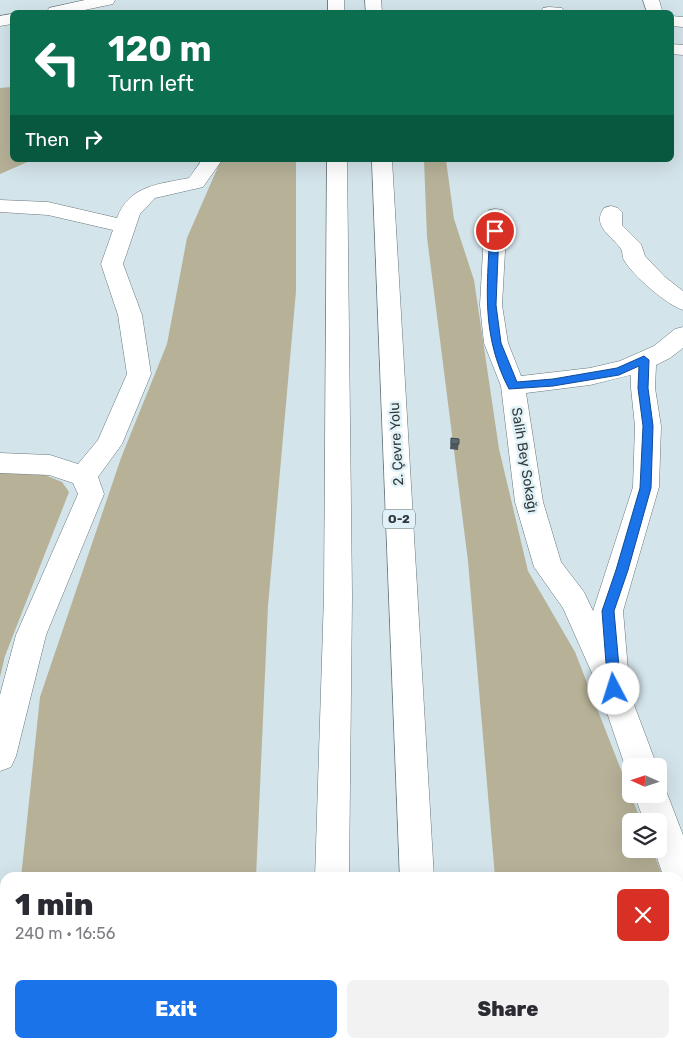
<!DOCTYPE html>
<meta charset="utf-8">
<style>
body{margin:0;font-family:Rubik,sans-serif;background:#f2f2f3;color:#2b2b33;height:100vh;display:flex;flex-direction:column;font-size:19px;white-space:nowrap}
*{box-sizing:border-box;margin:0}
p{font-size:16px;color:#7c7c81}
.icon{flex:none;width:28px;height:28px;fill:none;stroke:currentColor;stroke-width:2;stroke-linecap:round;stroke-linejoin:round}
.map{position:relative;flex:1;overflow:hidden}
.panel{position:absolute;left:0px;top:872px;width:684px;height:176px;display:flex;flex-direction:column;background:#fff;border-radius:15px 15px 0 0;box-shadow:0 5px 20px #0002}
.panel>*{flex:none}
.hud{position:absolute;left:10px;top:10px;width:664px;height:152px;border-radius:8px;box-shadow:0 5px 20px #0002;background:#0b6e4f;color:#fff;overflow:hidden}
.needle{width:32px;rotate:273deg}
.buttons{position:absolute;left:622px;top:758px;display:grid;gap:10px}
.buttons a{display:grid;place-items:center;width:45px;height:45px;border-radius:8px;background:#fff;box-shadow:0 5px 20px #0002;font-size:25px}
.pin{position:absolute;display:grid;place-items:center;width:42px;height:42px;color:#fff;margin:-21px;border:2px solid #fff;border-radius:50%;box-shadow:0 1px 5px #0007}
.me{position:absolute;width:55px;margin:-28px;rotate:355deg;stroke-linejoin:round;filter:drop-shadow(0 0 4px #0008)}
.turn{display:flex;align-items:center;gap:18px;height:105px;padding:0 15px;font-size:22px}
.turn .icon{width:65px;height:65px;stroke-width:2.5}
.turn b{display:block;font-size:35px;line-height:42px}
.then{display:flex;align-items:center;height:48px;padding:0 15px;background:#0003;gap:10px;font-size:19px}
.round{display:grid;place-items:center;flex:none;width:52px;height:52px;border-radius:8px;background:#f2f2f3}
.summary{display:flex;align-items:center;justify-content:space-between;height:85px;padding:0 15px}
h1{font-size:30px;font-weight:800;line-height:38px}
.action{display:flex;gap:10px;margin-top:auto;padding:10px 15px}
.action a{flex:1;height:58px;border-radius:8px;background:#1a73e8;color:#fff;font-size:20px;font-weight:800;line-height:58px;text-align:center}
.action a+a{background:#f2f2f3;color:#2b2b33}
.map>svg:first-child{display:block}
.green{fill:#b6b197}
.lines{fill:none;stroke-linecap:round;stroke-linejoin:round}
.minor-casing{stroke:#68777c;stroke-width:1}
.major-casing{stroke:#68777c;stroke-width:1}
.highway-casing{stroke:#68777c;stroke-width:1}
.minor{fill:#fff;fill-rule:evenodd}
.major{fill:#fff;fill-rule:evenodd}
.highway{fill:#fff;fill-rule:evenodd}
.wall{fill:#4d595e}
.building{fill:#59686d;stroke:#3e494c}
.route{fill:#1a73e8;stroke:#114b97}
.labels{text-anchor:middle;stroke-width:5;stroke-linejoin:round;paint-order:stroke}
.shield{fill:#e0f2f7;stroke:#667073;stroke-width:1}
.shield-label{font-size:12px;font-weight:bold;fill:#32393b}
.street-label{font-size:14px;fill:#32393b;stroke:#e0f2f7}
</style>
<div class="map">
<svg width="683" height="1048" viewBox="0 0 683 1048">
<rect width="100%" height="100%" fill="#d3e4ea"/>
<!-- green -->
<g class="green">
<polygon points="12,87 12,160 32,160 0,174 0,88"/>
<polygon points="221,160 296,160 296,291 268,606 256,877 21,878 40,697 121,458 167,344 187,238"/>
<polygon points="424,160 446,160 454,219 474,280 499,449 528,571 575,652 641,821 631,821 631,849 652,849 663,877 495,877 468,561 427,237"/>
<polygon points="0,473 45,475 62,482 69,492 5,656 0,677"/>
<polygon points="679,919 683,930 683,1048 509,1048 509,1044 679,1044"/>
<rect x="10" y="1044" width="238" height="4"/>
</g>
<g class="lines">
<defs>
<g id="minor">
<polygon points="643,0 659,0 662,10 661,12 647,12"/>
<polygon points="549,7 562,8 564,12 541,12 543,8"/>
<polygon points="671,16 683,17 683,27 671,26"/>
<polygon points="671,44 683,45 683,55 671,54"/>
<path d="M202 160H222L203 187 155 198 140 214 123 264 142 315 151 374 122 444 98 477 104 494 46 635 16 756 11 767 0 771V695L16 635 78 494 73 483 49 475 0 473V453L50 455 78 464 98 440 127 374 118 315 101 264 113 230 48 215 0 212V200L48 202 117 218C129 185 160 184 189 178Z"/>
<path d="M611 206 618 208 622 212V225L641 244 645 256 665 277 683 291V310C667 305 632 275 624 260 622 257 623 252 621 249 612 236 591 226 604 208Z"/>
<path d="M496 209 503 210 507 215 502 305 508 343 521 376 590 368 620 361 654 346 675 329 683 327V348L670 358 656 365 655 388 661 426 659 487 623 611 628 670 624 678 657 766H631V777L625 766 599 689 563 608 534 567 515 502 501 386 484 343 480 305 485 215 489 210ZM631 375V388L635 426 633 487 593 611 584 592 561 562 543 502 526 393 590 385Z"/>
<polygon points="659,781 663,783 683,835 683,898 679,897 679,878 664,878 654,849 659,849 659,821 644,821 634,794 659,794"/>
</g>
<g id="major">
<polygon points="85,0 115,0 113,4 75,12 47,12 49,8"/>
<polygon points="12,14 12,24 0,26 0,16"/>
</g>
<g id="highway">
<rect x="328" y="0" width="16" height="12"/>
<polygon points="365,0 381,0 382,12 366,12"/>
<polygon points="327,160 347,160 352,596 349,878 315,878 324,596"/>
<polygon points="372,160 392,160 434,878 400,878"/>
<polygon points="312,1044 350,1044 349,1048 311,1048"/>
<rect x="405" y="1044" width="38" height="4"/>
</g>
</defs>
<!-- minor casing -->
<use href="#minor" class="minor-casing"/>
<!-- major casing -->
<use href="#major" class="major-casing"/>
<!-- highway casing -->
<use href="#highway" class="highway-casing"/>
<!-- minor -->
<use href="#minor" class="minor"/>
<!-- major -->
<use href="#major" class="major"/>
<!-- highway -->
<use href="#highway" class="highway"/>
</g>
<!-- wall -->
<polygon class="wall" points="451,438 459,439 458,450 450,449"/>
<!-- building -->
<polygon class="building" points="451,438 459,439 459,444 451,444"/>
<!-- route -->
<path class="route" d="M495 228 499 231 496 305 501 343 517 382 553 379 617 368 644 356 649 360 648 388 653 426 651 488 628 570 614 611 621 689 619 693 614 695 610 693 608 689 602 611 616 570 640 488 643 426 638 388 639 366 619 375 553 386 509 389C481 335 487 289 490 231Z"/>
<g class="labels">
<!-- shield labels -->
<rect class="shield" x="383" y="509.5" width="32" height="19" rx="4"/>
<g class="shield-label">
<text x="399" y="523">O-2</text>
</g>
<!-- street labels -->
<g class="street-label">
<text transform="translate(396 444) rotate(-93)" y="5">2. Çevre Yolu</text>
<text transform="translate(525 460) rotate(81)" y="5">Salih Bey Sokağı</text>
</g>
</g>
</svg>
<div class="buttons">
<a><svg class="needle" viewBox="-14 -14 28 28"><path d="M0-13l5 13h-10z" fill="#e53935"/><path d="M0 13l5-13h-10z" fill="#7c7c81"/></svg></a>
<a><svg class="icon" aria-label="layers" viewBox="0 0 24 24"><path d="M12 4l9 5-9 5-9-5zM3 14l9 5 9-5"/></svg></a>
</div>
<div class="pin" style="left:495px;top:231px;background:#d93025"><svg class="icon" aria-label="arrive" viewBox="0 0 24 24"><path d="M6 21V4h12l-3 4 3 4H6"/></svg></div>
<svg class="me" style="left:614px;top:689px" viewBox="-20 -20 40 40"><circle r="19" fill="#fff"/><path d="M0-13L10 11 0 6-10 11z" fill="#1a73e8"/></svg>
<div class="hud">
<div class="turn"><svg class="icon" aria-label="left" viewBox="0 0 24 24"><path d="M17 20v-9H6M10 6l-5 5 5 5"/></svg><div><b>120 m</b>Turn left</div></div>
<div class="then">Then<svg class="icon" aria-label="right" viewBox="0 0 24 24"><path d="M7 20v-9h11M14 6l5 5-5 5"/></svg></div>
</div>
<section class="panel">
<div class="summary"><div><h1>1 min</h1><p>240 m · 16:56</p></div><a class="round" style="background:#d93025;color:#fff"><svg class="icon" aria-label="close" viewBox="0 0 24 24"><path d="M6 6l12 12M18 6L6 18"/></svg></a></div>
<div class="action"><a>Exit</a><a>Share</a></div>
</section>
</div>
